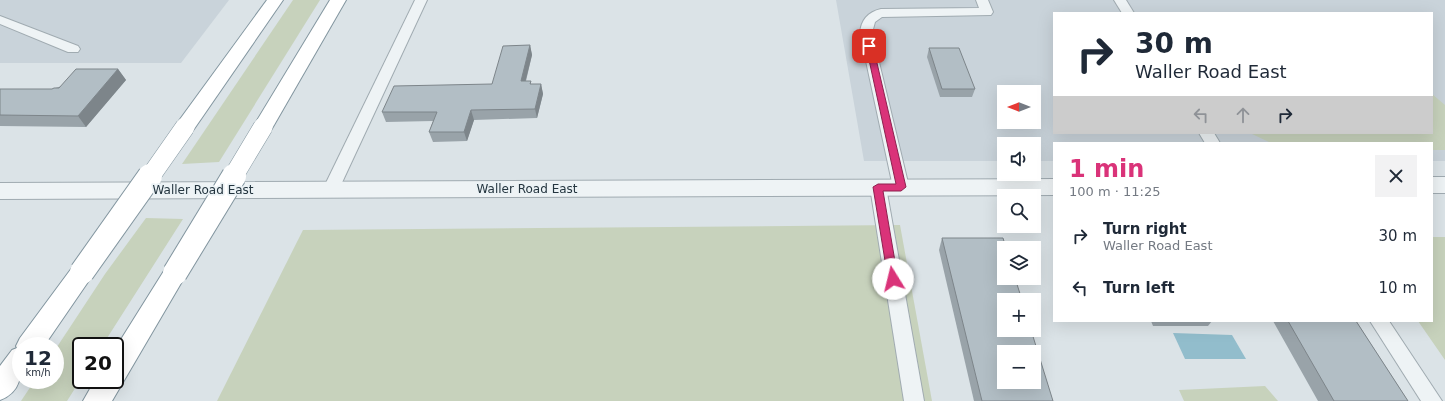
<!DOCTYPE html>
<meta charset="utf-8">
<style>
body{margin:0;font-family:"DejaVu Sans",sans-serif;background:#f2f2f3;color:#1f2937;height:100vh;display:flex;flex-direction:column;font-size:15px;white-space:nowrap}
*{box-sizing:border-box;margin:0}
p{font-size:13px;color:#747a83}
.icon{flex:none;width:22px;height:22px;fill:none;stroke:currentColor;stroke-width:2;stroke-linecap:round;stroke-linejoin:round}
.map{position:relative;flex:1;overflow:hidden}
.side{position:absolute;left:1053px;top:142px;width:380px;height:180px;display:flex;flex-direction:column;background:#fff;border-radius:0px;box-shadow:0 4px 16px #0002}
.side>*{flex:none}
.top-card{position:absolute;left:1053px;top:12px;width:380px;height:122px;border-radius:0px;box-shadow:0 4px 16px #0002;background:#fff;color:#1f2937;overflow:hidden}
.needle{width:26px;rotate:270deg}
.tools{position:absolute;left:997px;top:85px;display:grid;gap:8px}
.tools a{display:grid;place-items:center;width:44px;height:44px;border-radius:0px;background:#fff;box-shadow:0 4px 16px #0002;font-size:20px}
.speed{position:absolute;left:12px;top:337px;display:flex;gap:8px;font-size:20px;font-weight:700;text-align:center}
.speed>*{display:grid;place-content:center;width:52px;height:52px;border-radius:50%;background:#fff;box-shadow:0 4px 16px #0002;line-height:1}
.speed small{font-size:10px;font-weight:400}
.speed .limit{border:2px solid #111;border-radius:6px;background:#fff;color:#111}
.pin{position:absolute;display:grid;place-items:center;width:34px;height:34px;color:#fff;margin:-17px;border-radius:8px;box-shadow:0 2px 6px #0006}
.me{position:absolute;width:44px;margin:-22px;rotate:351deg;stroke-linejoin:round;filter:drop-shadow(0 0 3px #0008)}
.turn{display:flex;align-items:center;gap:14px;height:84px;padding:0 16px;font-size:18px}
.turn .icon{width:52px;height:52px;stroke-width:2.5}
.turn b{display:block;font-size:28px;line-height:34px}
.lanes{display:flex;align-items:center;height:38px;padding:0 16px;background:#0003;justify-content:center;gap:20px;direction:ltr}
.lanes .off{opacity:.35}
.round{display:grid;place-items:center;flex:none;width:42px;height:42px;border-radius:0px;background:#f2f2f3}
.overview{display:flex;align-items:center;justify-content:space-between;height:68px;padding:0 16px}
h1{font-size:24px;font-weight:800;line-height:30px;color:#da3379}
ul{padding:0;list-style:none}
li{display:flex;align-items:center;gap:12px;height:52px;padding:0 16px}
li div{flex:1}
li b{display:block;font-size:15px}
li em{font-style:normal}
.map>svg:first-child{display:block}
.built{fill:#c9d3da;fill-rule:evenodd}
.green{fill:#c7d2bc}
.water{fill:#92bdcc}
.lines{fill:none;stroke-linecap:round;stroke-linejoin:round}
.service-casing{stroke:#a0abb1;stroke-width:2}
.tertiary-casing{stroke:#a0abb1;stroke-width:2}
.motorway-casing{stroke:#82959f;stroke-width:2}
.service{fill:#eef3f5;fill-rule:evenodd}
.tertiary{fill:#eef3f5;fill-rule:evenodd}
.motorway{fill:#fff;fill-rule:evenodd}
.motorway-bridge-far1-casing{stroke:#82959f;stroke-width:20;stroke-linecap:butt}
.motorway-bridge-casing{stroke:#82959f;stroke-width:26;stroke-linecap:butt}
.motorway-bridge-far1{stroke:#fff;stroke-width:19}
.motorway-bridge{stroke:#fff;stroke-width:24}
.wall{fill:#99a3a9}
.shaded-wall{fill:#7d858a}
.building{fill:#b2bec5;stroke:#7d858a;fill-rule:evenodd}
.route{fill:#da3379;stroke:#8e214f}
.labels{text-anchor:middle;stroke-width:3.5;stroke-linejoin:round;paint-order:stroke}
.street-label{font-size:12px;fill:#24353f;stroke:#ebf2f5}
</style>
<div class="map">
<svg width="1445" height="401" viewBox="0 0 1445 401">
<rect width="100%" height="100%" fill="#dbe3e7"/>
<!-- built -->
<g class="built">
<polygon points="0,0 229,0 181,63 0,63"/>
<path d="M836 0H1445V161H1432V143H1054V161H1034V144H1004V161H864ZM1054 13H1432V133H1054ZM1004 92H1034V122H1004Z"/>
</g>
<!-- green -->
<g class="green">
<polygon points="293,0 320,0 219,162 182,164"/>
<polygon points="1432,94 1445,105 1445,150 1432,150 1432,143 1271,143 1250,133 1432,133"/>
<polygon points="146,218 183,219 102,346 81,346 81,379 67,401 21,401 35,380 55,380 55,350 105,274"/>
<polygon points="900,225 932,401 217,401 303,230"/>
<polygon points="1432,237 1445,237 1445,360 1418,321 1432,321"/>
<polygon points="1265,386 1278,401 1184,401 1179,390"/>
</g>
<!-- water -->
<polygon class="water" points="1173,333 1232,335 1246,359 1185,359"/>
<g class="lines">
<defs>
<g id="service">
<polygon points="415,0 427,0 339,189 337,193 331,195 325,193 323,189"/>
<path d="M976 0H988L993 12 991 15 882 17 875 22 872 33 909 187 907 191 901 193 895 191 893 187 860 33C861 20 868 12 881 9L979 8Z"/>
<polygon points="1114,0 1126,0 1134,13 1122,13"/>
<polygon points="0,16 78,46 80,49 78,52 68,52 0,24"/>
<polygon points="1199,133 1214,133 1220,143 1205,143"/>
<polygon points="878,181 884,183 886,187 924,401 904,401 870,187 872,183"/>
<polygon points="1370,321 1389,321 1442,401 1421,401"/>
</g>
<g id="tertiary">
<rect x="1432" y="177" width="13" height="16"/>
<polygon points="1054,179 1054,195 0,199 0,183"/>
</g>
<g id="motorway">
<polygon points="267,0 283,0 192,132 185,134 178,132 175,127 178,122"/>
<polygon points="330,0 346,0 270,132 263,134 256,132 253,127"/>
<path d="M82 263 90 265 94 272 90 279 44 346H21C21 368 25 391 0 400V366L12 350 17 348 16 346 20 338 74 265Z"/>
<polygon points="175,264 183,266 187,273 112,401 83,401 95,380 115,380 115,349 167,266"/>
</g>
</defs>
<!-- service casing -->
<use href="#service" class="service-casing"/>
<!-- tertiary casing -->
<use href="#tertiary" class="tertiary-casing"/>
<!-- motorway casing -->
<use href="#motorway" class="motorway-casing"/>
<!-- service -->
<use href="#service" class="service"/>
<!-- tertiary -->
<use href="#tertiary" class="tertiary"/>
<!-- motorway -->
<use href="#motorway" class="motorway"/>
<defs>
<g id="motorway-bridge-far1">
<polyline points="150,177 185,127"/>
<polyline points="233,177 263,127"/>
</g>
<g id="motorway-bridge">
<polyline points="82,272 150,176"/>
<polyline points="175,273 234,176"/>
</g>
</defs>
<!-- motorway-bridge-far1 casing -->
<use href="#motorway-bridge-far1" class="motorway-bridge-far1-casing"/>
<!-- motorway-bridge casing -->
<use href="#motorway-bridge" class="motorway-bridge-casing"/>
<!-- motorway-bridge-far1 -->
<use href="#motorway-bridge-far1" class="motorway-bridge-far1"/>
<!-- motorway-bridge -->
<use href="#motorway-bridge" class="motorway-bridge"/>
</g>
<!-- wall -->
<g class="wall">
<polygon points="530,45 532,55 526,81 531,81 531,84 541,84 543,94 537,118 474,120 467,141 433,142 429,132 433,121 386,122 382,112 492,84"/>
<polygon points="929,48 975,89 972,97 940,97 927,57"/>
<polygon points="118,69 126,80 86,127 0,126 0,89 52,89"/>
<polygon points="942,238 1053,401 974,401 939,250"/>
<polygon points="1151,321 1212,321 1208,326 1153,326"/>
<polygon points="1273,321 1356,321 1408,401 1318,401"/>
</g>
<!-- shaded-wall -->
<g class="shaded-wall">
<polygon points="530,45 532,55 523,91 521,81"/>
<polygon points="118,69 126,80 86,127 78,116"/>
<polygon points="541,84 543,94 537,118 535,109"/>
<polygon points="471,110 474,120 467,141 464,132"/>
</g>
<!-- building -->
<g class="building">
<polygon points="530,45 521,81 531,81 530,84 541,84 535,109 471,110 464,132 429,132 437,112 382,112 394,86 492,84 503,46"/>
<polygon points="929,48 959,48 975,89 942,89"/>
<polygon points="76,69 118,69 78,116 0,115 0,89 52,89 54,88 59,88"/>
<path d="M942 238H1003L1006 248H1004V278H1015L1022 300H1004V330H1031L1053 401H982ZM1004 352H1034V382H1004Z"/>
<polygon points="1288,321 1356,321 1408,401 1334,401"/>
</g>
<!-- route -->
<polygon class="route" points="869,44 873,46 906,187 901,191 883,191 898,279 897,282 889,282 888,279 873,187 878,184 896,184 866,46"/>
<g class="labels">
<!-- street labels -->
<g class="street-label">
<text x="527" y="193">Waller Road East</text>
<text x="203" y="194">Waller Road East</text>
</g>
</g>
</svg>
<div class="tools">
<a><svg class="needle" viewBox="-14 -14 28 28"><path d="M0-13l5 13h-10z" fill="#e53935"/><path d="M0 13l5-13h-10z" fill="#747a83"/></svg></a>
<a><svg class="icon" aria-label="sound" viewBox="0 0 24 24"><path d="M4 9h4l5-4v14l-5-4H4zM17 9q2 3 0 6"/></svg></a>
<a><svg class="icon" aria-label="search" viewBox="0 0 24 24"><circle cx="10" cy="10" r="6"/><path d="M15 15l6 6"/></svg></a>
<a><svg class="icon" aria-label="layers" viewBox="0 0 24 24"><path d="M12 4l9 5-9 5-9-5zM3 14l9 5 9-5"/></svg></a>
<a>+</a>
<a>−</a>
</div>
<div class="speed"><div>12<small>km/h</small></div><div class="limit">20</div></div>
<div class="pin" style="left:869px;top:46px;background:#d93025"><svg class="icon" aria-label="arrive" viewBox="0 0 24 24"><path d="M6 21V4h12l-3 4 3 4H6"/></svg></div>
<svg class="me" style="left:893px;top:279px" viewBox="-20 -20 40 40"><circle r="19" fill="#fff"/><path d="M0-13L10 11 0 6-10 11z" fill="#da3379"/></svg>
<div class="top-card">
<div class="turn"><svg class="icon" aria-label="right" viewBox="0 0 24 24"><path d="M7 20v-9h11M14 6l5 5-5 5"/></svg><div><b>30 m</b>Waller Road East</div></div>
<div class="lanes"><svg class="icon off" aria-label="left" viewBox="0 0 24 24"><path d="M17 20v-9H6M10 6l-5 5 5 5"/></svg><svg class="icon off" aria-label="ahead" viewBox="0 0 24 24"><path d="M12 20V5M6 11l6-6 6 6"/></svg><svg class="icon" aria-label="right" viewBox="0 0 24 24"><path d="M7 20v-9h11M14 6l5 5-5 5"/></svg></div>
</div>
<section class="side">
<div class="overview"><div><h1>1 min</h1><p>100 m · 11:25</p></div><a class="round"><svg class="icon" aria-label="close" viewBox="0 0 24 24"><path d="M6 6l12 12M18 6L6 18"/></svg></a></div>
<ul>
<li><svg class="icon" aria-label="right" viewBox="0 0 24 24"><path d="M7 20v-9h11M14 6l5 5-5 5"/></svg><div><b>Turn right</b><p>Waller Road East</p></div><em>30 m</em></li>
<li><svg class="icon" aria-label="left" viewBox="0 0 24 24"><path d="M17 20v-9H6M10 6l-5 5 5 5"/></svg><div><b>Turn left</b></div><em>10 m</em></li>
</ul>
</section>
</div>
